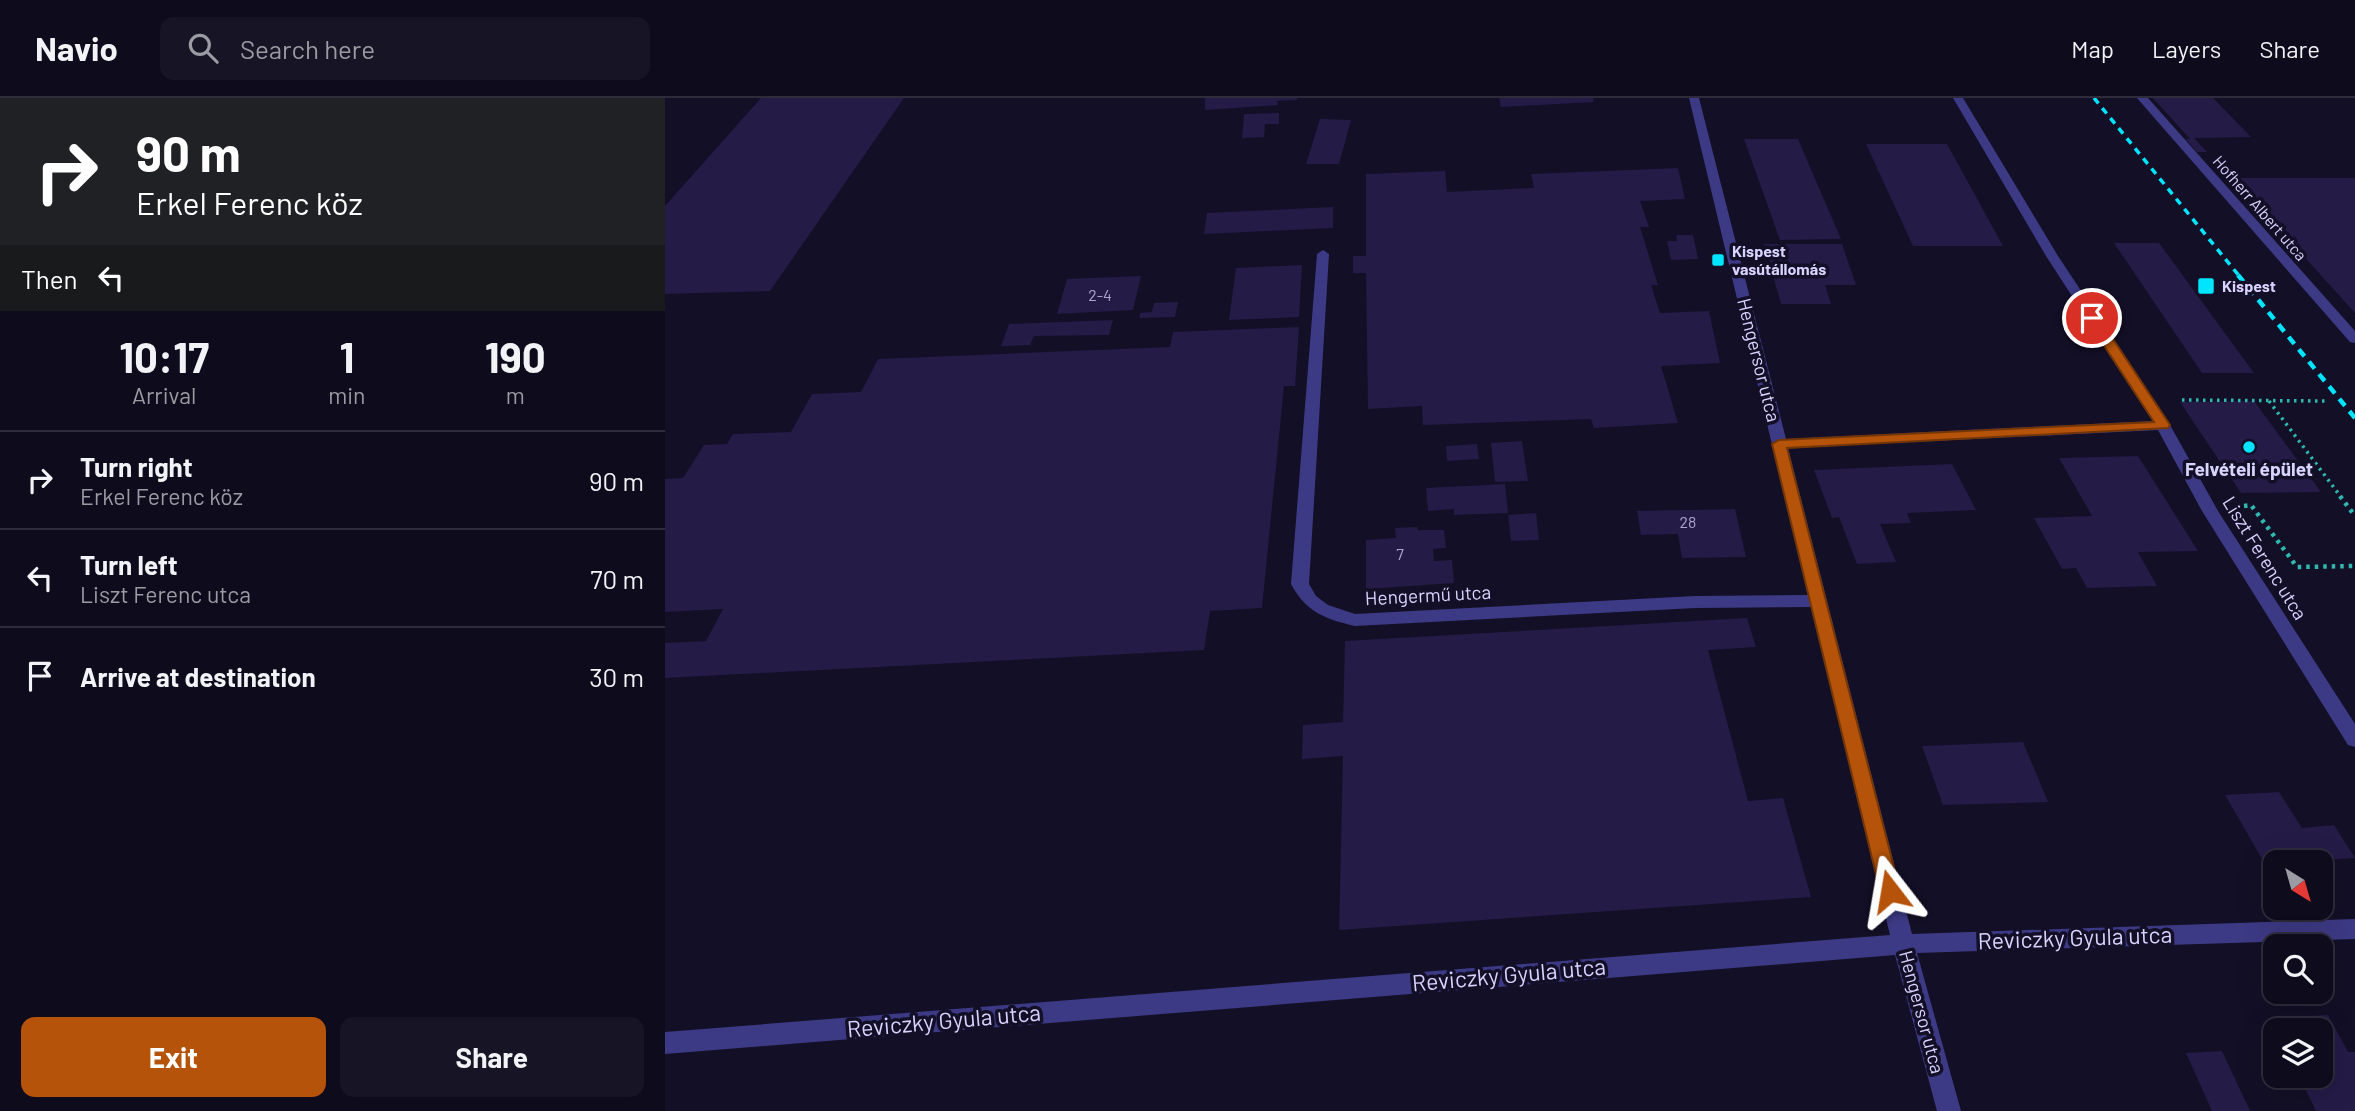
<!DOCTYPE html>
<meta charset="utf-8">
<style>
body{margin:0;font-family:Barlow,sans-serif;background:#171425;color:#f1f3f6;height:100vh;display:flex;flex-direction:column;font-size:26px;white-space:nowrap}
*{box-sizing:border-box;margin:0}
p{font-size:23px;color:#9b9ba3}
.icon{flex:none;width:38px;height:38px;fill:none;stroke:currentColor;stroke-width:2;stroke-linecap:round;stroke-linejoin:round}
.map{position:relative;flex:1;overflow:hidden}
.side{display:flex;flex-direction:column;background:#0e0b1c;width:665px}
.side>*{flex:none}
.guide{background:#202124;color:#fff;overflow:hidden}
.needle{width:46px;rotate:143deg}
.controls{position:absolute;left:1598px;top:752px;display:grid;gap:14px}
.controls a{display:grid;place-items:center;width:70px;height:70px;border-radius:14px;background:#0e0b1c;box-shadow:0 7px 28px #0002,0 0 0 2px #2e2b3b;font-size:35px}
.pin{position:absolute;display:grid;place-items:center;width:60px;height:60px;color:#fff;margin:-30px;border:4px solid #fff;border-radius:50%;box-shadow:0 2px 7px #0007}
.me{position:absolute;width:77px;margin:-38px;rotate:346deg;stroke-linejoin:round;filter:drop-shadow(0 0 5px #0008)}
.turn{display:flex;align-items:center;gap:24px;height:147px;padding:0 21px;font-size:32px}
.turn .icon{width:91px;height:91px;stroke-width:2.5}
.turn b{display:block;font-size:49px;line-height:60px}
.then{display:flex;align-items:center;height:66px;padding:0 21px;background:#0003;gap:14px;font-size:26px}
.eta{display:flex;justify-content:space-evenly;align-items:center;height:119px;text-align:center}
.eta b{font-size:42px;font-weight:700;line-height:49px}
.action{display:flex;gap:14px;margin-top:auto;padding:14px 21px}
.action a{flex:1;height:80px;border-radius:14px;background:#b45309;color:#fff;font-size:28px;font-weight:700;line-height:80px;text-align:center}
.action a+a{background:#171425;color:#f1f3f6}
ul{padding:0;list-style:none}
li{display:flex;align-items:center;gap:21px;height:98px;padding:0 21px;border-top:2px solid #2e2b3b}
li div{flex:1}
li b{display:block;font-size:26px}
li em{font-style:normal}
header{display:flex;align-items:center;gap:42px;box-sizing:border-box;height:98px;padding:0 35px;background:#0e0b1c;border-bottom:2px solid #2e2b3b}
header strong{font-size:33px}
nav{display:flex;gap:38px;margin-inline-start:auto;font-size:24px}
.search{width:490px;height:63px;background:#171425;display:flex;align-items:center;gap:18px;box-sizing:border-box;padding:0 24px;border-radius:14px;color:#9b9ba3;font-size:26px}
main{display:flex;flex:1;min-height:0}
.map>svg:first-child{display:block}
.building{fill:#241b47}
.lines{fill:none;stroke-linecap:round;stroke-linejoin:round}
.path-far1{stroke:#2fb8b0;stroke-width:3.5;stroke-dasharray:2.5 4.5;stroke-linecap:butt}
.path{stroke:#2fb8b0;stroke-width:4.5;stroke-dasharray:3.5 5;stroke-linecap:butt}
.minor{fill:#3d3a85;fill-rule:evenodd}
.rail-far1{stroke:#00e5ff;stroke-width:3.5;stroke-dasharray:7 6;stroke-linecap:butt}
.rail{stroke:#00e5ff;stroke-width:4.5;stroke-dasharray:9 7;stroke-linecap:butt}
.route{fill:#b45309;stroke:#753606;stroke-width:2}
.poi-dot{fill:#00e5ff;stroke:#130f26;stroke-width:2.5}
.labels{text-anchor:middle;stroke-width:7;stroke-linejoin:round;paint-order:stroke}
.far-street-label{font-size:16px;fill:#d9d4ff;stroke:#130f26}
.far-poi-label{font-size:16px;font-weight:bold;fill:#d9d4ff;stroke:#130f26;text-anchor:start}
.number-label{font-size:16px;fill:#aca6d1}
.street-label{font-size:19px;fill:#d9d4ff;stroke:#130f26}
.poi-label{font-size:19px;font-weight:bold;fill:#d9d4ff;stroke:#130f26}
.near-street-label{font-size:23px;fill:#d9d4ff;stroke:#130f26}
</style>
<header>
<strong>Navio</strong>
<div class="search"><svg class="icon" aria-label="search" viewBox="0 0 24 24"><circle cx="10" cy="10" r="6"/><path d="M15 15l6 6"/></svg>Search here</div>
<nav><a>Map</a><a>Layers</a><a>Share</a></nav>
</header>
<main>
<section class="side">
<div class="guide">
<div class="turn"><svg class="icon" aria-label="right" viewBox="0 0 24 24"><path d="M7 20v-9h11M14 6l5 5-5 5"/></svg><div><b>90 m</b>Erkel Ferenc köz</div></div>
<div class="then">Then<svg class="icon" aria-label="left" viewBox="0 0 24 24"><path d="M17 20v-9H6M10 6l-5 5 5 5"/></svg></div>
</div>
<div class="eta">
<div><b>10:17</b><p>Arrival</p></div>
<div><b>1</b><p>min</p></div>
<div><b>190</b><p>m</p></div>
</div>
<ul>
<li><svg class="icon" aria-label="right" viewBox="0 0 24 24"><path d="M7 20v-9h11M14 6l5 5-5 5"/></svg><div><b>Turn right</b><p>Erkel Ferenc köz</p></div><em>90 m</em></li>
<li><svg class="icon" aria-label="left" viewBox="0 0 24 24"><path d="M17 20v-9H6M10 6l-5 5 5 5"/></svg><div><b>Turn left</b><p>Liszt Ferenc utca</p></div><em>70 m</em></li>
<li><svg class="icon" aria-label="arrive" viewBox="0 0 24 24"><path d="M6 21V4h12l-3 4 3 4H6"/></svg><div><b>Arrive at destination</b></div><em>30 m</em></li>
</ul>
<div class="action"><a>Exit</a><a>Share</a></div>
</section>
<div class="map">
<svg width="1690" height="1013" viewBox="0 0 1690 1013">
<rect width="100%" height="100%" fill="#130f26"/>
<!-- building -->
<g class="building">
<polygon points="96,0 239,0 105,193 0,196 0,108"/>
<polygon points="540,0 632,0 632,2 612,3 613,7 540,12"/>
<polygon points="834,0 928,0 929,4 836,9"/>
<polygon points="1488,0 1548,0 1586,39 1529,40 1542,54 1532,54 1521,41 1525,41"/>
<polygon points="614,15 614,26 600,26 599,39 577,40 579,16"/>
<polygon points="655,21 686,22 674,66 641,66"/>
<polygon points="1079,41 1133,41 1176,141 1115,142"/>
<polygon points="1201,46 1282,46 1338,148 1248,148"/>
<polygon points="1013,70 1020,101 975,103 984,129 975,129 993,187 986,187 995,215 1044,213 1055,265 996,268 1013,325 929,330 926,321 758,327 757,308 703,311 701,175 688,175 688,158 701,158 701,76 780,73 782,94 869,90 866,76"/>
<polygon points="1568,80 1690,80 1690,215"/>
<polygon points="668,109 668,130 539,136 542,115"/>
<polygon points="1011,137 1028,137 1033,161 1006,162 1002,143 1012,143"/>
<polygon points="1449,145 1494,145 1589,275 1537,275"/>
<polygon points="1099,146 1177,146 1191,187 1160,187 1166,206 1116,206"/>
<polygon points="637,167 634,219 564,222 571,170"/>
<polygon points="476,178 468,212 392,216 402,181"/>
<polygon points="513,204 510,219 474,220 475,215 487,214 489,205"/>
<polygon points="448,222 444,237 369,238 365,247 336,248 344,226"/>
<polygon points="634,229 630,288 619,288 597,510 545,513 539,552 0,580 0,545 41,543 58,511 0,514 0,381 18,380 39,347 62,346 68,336 126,334 147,296 196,294 213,261 505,249 508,234"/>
<polygon points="1589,303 1656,394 1576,395 1515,304"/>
<polygon points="857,343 863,383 830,384 826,345"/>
<polygon points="812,346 814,361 782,363 781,348"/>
<polygon points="1473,358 1533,453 1473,454 1492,488 1422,490 1411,470 1397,471 1369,420 1427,418 1394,360"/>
<polygon points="1287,366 1311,412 1242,415 1246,425 1215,426 1231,464 1192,466 1174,419 1167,420 1149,372"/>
<polygon points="840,386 843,415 789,417 789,411 763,413 761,390"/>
<polygon points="1070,411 1081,459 1017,460 1013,436 976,437 972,413"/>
<polygon points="871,415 874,442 846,443 843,417"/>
<polygon points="752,429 753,432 779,432 781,450 768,451 769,463 787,462 789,485 701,491 701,442 731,440 730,430"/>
<polygon points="1082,520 1091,549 1043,552 1083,703 1118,700 1146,799 674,832 678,658 637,661 638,627 678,624 680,543"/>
<polygon points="1358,644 1383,704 1278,707 1257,648"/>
<polygon points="1614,694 1637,730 1669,727 1690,760 1600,766 1560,697"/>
<polygon points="1663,917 1683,954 1690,954 1690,1013 1651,1013 1634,978 1656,978 1656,933 1611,933 1605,920"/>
<polygon points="1557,953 1585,1013 1547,1013 1521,955"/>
</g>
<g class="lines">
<!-- path-far1 -->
<g class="path-far1">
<polyline points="1517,302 1663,303"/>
<polyline points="1604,303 1676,399"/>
</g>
<!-- path -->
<g class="path">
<polyline points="1675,398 1690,418"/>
<polyline points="1579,408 1586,407 1632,469 1690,468"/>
</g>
<!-- minor -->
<g class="minor">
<path d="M1024 0H1034L1121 341 1488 323 1381 158 1288 0H1298L1393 158 1505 327 1553 413 1690 626V649L1683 647 1537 413 1493 332 1123 350 1247 836 1690 821V841L1252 855 1296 1013H1272L1230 857 0 956V934L1225 837 1146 509 1030 510 690 528C660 521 641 514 626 486L652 156 658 152 664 156 644 486 651 498 663 507 690 516 1030 498 1143 497Z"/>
<polygon points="1472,0 1483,0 1690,233 1690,245 1685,244"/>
</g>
<!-- rail-far1 -->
<polyline class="rail-far1" points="1429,0 1575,179"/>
<!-- rail -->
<polyline class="rail" points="1573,177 1690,320"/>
</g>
<!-- route -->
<polygon class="route" points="1427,216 1432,217 1505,327 1503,330 1122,350 1235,793 1232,799 1225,801 1218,799 1215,793 1107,346 1114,342 1489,324 1421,220"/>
<!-- markers -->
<g class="poi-dot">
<rect x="1046" y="155" width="14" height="14" rx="3.5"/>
<rect x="1532" y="179" width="18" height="18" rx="3.5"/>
<circle cx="1584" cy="349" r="7"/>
</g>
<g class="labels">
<!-- far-street labels -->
<g class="far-street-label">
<text transform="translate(1595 110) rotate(49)" y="6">Hofherr Albert utca</text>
</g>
<!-- far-poi labels -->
<g class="far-poi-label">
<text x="1067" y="159">Kispest<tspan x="1067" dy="18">vasútállomás</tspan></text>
<text x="1557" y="194">Kispest</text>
</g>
<!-- number labels -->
<g class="number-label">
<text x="435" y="203">2-4</text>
<text x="1023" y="430">28</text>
<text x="735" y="462">7</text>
</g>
<!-- street labels -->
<g class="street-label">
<text transform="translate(1094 262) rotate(76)" y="7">Hengersor utca</text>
<text transform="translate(1600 460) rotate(58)" y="7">Liszt Ferenc utca</text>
<text transform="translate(763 497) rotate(-3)" y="7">Hengermű utca</text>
<text transform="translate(1257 914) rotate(75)" y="7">Hengersor utca</text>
</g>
<!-- poi labels -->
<g class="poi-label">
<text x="1584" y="378">Felvételi épület</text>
</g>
<!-- near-street labels -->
<g class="near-street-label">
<text transform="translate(1410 840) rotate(-2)" y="8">Reviczky Gyula utca</text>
<text transform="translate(844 877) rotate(-5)" y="8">Reviczky Gyula utca</text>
<text transform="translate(279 923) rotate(-5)" y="8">Reviczky Gyula utca</text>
</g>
</g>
</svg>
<div class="controls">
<a><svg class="needle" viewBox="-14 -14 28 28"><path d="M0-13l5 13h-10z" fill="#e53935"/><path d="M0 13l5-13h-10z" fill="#9b9ba3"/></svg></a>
<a><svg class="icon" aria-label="search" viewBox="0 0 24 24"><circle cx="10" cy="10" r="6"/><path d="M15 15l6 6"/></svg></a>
<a><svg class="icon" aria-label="layers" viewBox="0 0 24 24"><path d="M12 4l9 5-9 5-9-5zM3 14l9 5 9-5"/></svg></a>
</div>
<div class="pin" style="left:1427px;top:220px;background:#d93025"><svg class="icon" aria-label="arrive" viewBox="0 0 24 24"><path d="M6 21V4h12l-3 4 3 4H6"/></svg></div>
<svg class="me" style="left:1225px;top:793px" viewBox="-20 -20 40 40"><path d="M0-17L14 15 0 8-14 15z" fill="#b45309" stroke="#fff" stroke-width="4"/></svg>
</div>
</main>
